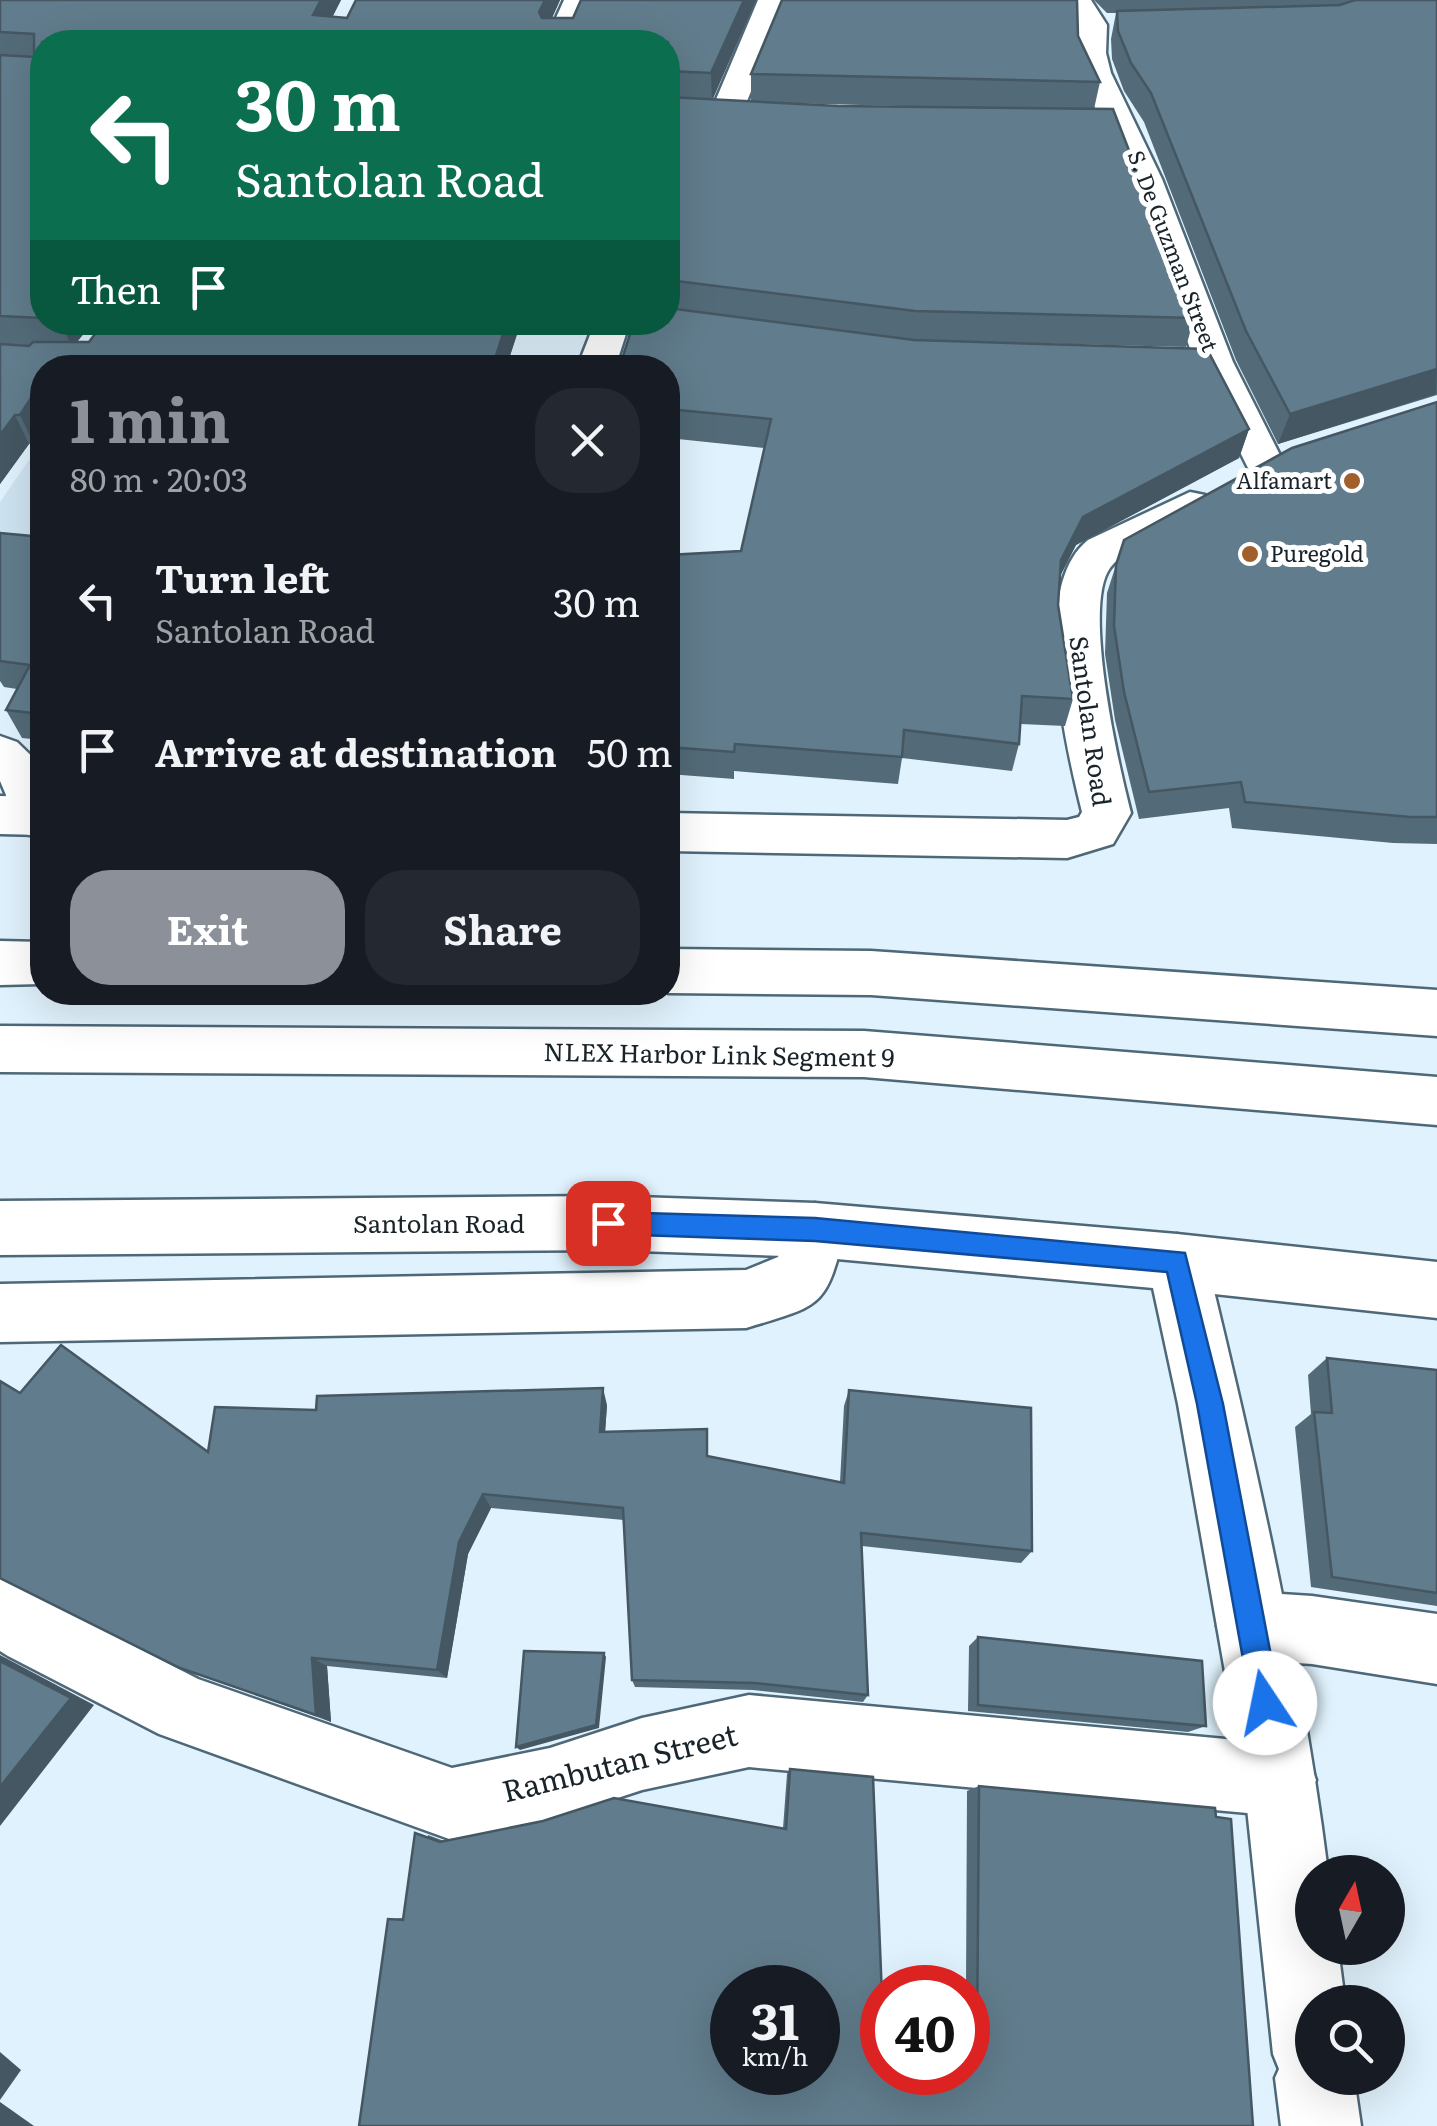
<!DOCTYPE html>
<meta charset="utf-8">
<style>
body{margin:0;font-family:Literata,serif;background:#242831;color:#f1f3f6;height:100vh;display:flex;flex-direction:column;font-size:38px;white-space:nowrap}
*{box-sizing:border-box;margin:0}
p{font-size:32px;color:#9ea1a6}
.icon{flex:none;width:55px;height:55px;fill:none;stroke:currentColor;stroke-width:2;stroke-linecap:round;stroke-linejoin:round}
.map{position:relative;flex:1;overflow:hidden}
.panel{position:absolute;left:30px;top:355px;width:650px;height:650px;display:flex;flex-direction:column;background:#171b24;border-radius:40px;box-shadow:0 10px 40px #0002}
.panel>*{flex:none}
.hud{position:absolute;left:30px;top:30px;width:650px;height:305px;border-radius:40px;box-shadow:0 10px 40px #0002;background:#0b6e4f;color:#fff;overflow:hidden}
.needle{width:65px;rotate:9deg}
.tools{position:absolute;left:1295px;top:1855px;display:grid;gap:20px}
.tools a{display:grid;place-items:center;width:110px;height:110px;border-radius:50%;background:#171b24;box-shadow:0 10px 40px #0002;font-size:50px}
.speed{position:absolute;left:710px;top:1965px;display:flex;gap:20px;font-size:50px;font-weight:700;text-align:center}
.speed>*{display:grid;place-content:center;width:130px;height:130px;border-radius:50%;background:#171b24;box-shadow:0 10px 40px #0002;line-height:1}
.speed small{font-size:25px;font-weight:400}
.speed .limit{border:15px solid #d22;background:#fff;color:#111}
.pin{position:absolute;display:grid;place-items:center;width:85px;height:85px;color:#fff;margin:-42px;border-radius:20px;box-shadow:0 5px 15px #0006}
.me{position:absolute;width:110px;margin:-55px;rotate:349deg;stroke-linejoin:round;filter:drop-shadow(0 0 8px #0008)}
.turn{display:flex;align-items:center;gap:35px;height:210px;padding:0 40px;font-size:45px}
.turn .icon{width:130px;height:130px;stroke-width:2.5}
.turn b{display:block;font-size:70px;line-height:85px}
.then{display:flex;align-items:center;height:95px;padding:0 40px;background:#0003;gap:20px;font-size:38px}
.round{display:grid;place-items:center;flex:none;width:105px;height:105px;border-radius:40px;background:#242831}
.overview{display:flex;align-items:center;justify-content:space-between;height:170px;padding:0 40px}
h1{font-size:60px;font-weight:700;line-height:75px;color:#8c9099}
.primary-button{display:flex;gap:20px;margin-top:auto;padding:20px 40px}
.primary-button a{flex:1;height:115px;border-radius:40px;background:#8c9099;color:#fff;font-size:40px;font-weight:700;line-height:115px;text-align:center}
.primary-button a+a{background:#242831;color:#f1f3f6}
ul{padding:0;list-style:none}
li{display:flex;align-items:center;gap:30px;height:150px;padding:0 40px}
li div{flex:1}
li b{display:block;font-size:38px}
li em{font-style:normal}
.map>svg:first-child{display:block}
.built{fill:#cee3f1}
.lines{fill:none;stroke-linecap:round;stroke-linejoin:round}
.street-casing{stroke:#4e6878;stroke-width:5}
.secondary-casing{stroke:#4e6878;stroke-width:5}
.highway-casing{stroke:#4e6878;stroke-width:5}
.street{fill:#fff;fill-rule:evenodd}
.secondary{fill:#fff;fill-rule:evenodd}
.highway{fill:#fff;fill-rule:evenodd}
.wall{fill:#536b78;fill-rule:evenodd}
.shaded-wall{fill:#445762}
.building{fill:#617c8c;stroke:#445762;stroke-width:2.5;fill-rule:evenodd}
.route{fill:#1a73e8;stroke:#114b97;stroke-width:2.5}
.poi-dot{fill:#a15f2c;stroke:#fff;stroke-width:4}
.labels{text-anchor:middle;stroke-width:10;stroke-linejoin:round;paint-order:stroke}
.far-street-label{font-size:22px;fill:#18232a;stroke:#fff}
.far-poi-label{font-size:22px;fill:#18232a;stroke:#fff;text-anchor:end}
.street-label{font-size:25px;fill:#18232a;stroke:#fff}
.near-street-label{font-size:30px;fill:#18232a;stroke:#fff}
</style>
<div class="map">
<svg width="1437" height="2126" viewBox="0 0 1437 2126">
<rect width="100%" height="100%" fill="#e0f2fd"/>
<!-- built -->
<polygon class="built" points="42,441 42,555 0,548 0,502"/>
<g class="lines">
<defs>
<g id="street">
<polygon points="564,0 594,0 575,42 545,42"/>
<polygon points="758,0 788,0 741,116 736,123 714,123 709,116"/>
<polygon points="1057,0 1091,0 1107,25 1106,53 1111,73 1162,179 1233,362 1285,465 1279,474 1265,478 1251,474 1195,362 1128,179 1079,73 1075,17"/>
<polygon points="595,322 637,322 626,334 615,368 577,368"/>
<polygon points="0,736 17,742 42,766 42,830 29,835 12,829 4,816 6,795 0,781"/>
<path d="M815 1203 836 1211 845 1230C826 1309 821 1305 746 1328L0 1342V1284L746 1270 778 1257 794 1211Z"/>
<polygon points="1177,1234 1437,1262 1437,1318 1177,1290 1156,1282 1147,1262 1156,1242"/>
<polygon points="0,1577 198,1679 452,1768 550,1748 642,1718 749,1695 1280,1744 1306,1754 1316,1780 1306,1806 1280,1816 749,1767 642,1790 550,1820 452,1840 159,1734 8,1656 0,1651"/>
<polygon points="1251,1592 1312,1596 1437,1614 1437,1684 1312,1664 1251,1660 1227,1650 1217,1626 1227,1602"/>
</g>
<g id="secondary">
<path d="M1190 492 1205 495 1211 505 1205 515C1177 529 1130 542 1110 568 1082 606 1119 767 1131 813L1113 844 1067 858 668 851V813L1067 820 1079 817 1082 812C1066 747 1028 588 1088 540Z"/>
<polygon points="0,796 42,797 42,835 0,834"/>
<path d="M608 1196 815 1203 1177 1234 1198 1242 1207 1262C1256 1463 1302 1667 1328 1872H1312V1948H1338L1345 2002H1312V2078H1354L1361 2126H1281L1275 2078 1279 2069 1273 2054 1244 1780 1178 1404 1153 1288 815 1257 608 1250 0 1255V1201Z"/>
</g>
<g id="highway">
<polygon points="0,941 42,942 42,984 0,985"/>
<polygon points="668,949 871,951 1437,990 1437,1036 871,995 668,993"/>
<polygon points="0,1026 864,1031 1437,1077 1437,1125 864,1077 0,1072"/>
</g>
</defs>
<!-- street casing -->
<use href="#street" class="street-casing"/>
<!-- secondary casing -->
<use href="#secondary" class="secondary-casing"/>
<!-- highway casing -->
<use href="#highway" class="highway-casing"/>
<!-- street -->
<use href="#street" class="street"/>
<!-- secondary -->
<use href="#secondary" class="secondary"/>
<!-- highway -->
<use href="#highway" class="highway"/>
</g>
<!-- wall -->
<g class="wall">
<path d="M0 0H341L333 16 347 18 356 0H560L552 18H573L581 0H756L712 99 751 101V74L1078 36 1100 82 1094 109 1194 318 1186 347 913 340 1249 429 1239 458 1076 545 1060 576 1058 605 1073 699 1065 726 1021 724 1019 744 1012 771 902 758 898 784 734 771V779L668 774V555L741 551 764 448 668 438V42H42V322H93L77 342H89L104 322H521L506 368H42L34 444H29L0 484ZM781 103 981 108 838 106Z"/>
<polygon points="1094,0 1437,0 1437,395 1278,444 1236,360 1144,122 1124,91 1112,59 1111,39 1116,13 1107,13"/>
<polygon points="1437,402 1437,844 1393,843 1232,828 1229,808 1139,819 1115,720 1105,654 1107,593 1124,540"/>
<polygon points="0,533 42,537 42,740 22,738 6,710 17,689 4,687 0,681"/>
<polygon points="1327,1358 1437,1370 1437,1606 1311,1587 1295,1427 1311,1414 1308,1375"/>
<polygon points="849,1390 1032,1551 1021,1563 862,1546 868,1695 863,1702 753,1690 635,1687 632,1680 624,1520 491,1508 468,1554 447,1678 327,1666 331,1722 180,1668 20,1393 208,1452 316,1410 607,1405 605,1432 707,1456 840,1482 844,1406"/>
<polygon points="978,1637 1206,1726 1188,1732 968,1711 969,1646"/>
<polygon points="790,1769 882,2072 968,2072 968,1988 966,1988 967,1791 979,1786 1253,2126 359,2126 388,1919 403,1918 428,1835 444,1841 783,1828 787,1774"/>
</g>
<!-- shaded-wall -->
<g class="shaded-wall">
<polygon points="321,0 341,0 319,42 313,15"/>
<polygon points="545,0 560,0 542,40 539,12"/>
<polygon points="744,0 756,0 712,101 711,73"/>
<polygon points="61,322 93,322 72,348"/>
<polygon points="507,322 521,322 506,368 492,368"/>
<polygon points="58,357 62,368 51,368"/>
<polygon points="1437,369 1436,394 1278,444 1290,414"/>
<polygon points="42,381 42,431 34,444 20,415"/>
<polygon points="15,415 29,444 0,484 0,435"/>
<polygon points="1249,429 1239,458 1076,545 1054,588 1061,560 1083,517"/>
<polygon points="603,1388 607,1405 604,1448 600,1432"/>
<polygon points="483,1494 491,1508 468,1554 447,1678 437,1670 459,1542"/>
<polygon points="604,1653 606,1657 599,1728 520,1750 516,1747"/>
<polygon points="0,1655 94,1705 0,1826"/>
<polygon points="312,1658 327,1666 331,1722 316,1715"/>
<polygon points="0,2052 21,2070 0,2100"/>
<polygon points="0,2102 34,2126 0,2126"/>
</g>
<!-- building -->
<g class="building">
<polygon points="0,0 321,0 313,15 347,18 356,0 545,0 539,12 542,18 573,18 581,0 744,0 711,73 668,71 668,42 42,42 42,318 0,316 0,55 34,57 34,34 0,32"/>
<polygon points="782,0 1077,0 1078,36 1100,82 751,74"/>
<polygon points="1355,0 1437,0 1437,369 1290,414 1246,331 1151,93 1131,63 1118,31 1117,11 1340,5"/>
<polygon points="668,97 838,106 1113,109 1194,318 915,311 668,280"/>
<polygon points="668,308 914,340 1207,349 1249,429 1083,517 1061,560 1058,605 1073,699 1022,696 1019,744 904,730 902,757 735,744 734,752 668,747 668,555 741,551 771,419 668,409 668,368 619,368 634,322 668,322"/>
<polygon points="104,322 507,322 492,368 156,368 58,357 51,368 42,368 42,381 20,415 15,415 0,435 0,344 29,346 33,342 89,342"/>
<polygon points="1437,402 1437,817 1410,817 1245,802 1241,782 1149,792 1124,692 1114,626 1116,565 1124,540 1292,448"/>
<polygon points="0,533 42,537 42,714 6,710 30,665 0,661"/>
<polygon points="61,1345 208,1452 215,1407 316,1410 317,1396 603,1388 600,1432 707,1429 707,1456 844,1483 849,1390 1031,1408 1032,1551 861,1533 868,1695 754,1683 632,1680 623,1508 483,1494 459,1542 437,1670 312,1658 316,1715 180,1668 0,1578 0,1381 20,1393"/>
<polygon points="1327,1358 1437,1370 1437,1593 1332,1577 1314,1412 1332,1413"/>
<polygon points="978,1637 1202,1661 1206,1726 978,1705"/>
<polygon points="524,1651 604,1653 596,1725 516,1747"/>
<polygon points="0,1661 71,1698 0,1787"/>
<path d="M790 1769 873 1777 882 1996V2072H968V2044H977L979 1786 1215 1808 1216 1817 1231 1819 1253 2126H359L388 1919 403 1920 415 1833 440 1842 543 1821 614 1798 786 1829ZM732 1988H818V2072H732Z"/>
</g>
<!-- route -->
<polygon class="route" points="608,1212 815,1218 1185,1253 1223,1404 1280,1703 1276,1714 1265,1718 1255,1714 1251,1703 1197,1404 1167,1272 815,1241 608,1234 599,1231 596,1223 599,1215"/>
<!-- markers -->
<g class="poi-dot">
<circle cx="1352" cy="481" r="10"/>
<circle cx="1250" cy="554" r="10"/>
</g>
<g class="labels">
<!-- far-street labels -->
<g class="far-street-label">
<text transform="translate(1173 251) rotate(69)" y="8">S. De Guzman Street</text>
</g>
<!-- far-poi labels -->
<g class="far-poi-label">
<text x="1332" y="489">Alfamart</text>
<text x="1270" y="562" text-anchor="start">Puregold</text>
</g>
<!-- street labels -->
<g class="street-label">
<text transform="translate(1090 721) rotate(82)" y="9">Santolan Road</text>
<text transform="translate(719 1055) rotate(1)" y="9">NLEX Harbor Link Segment 9</text>
<text x="439" y="1233">Santolan Road</text>
</g>
<!-- near-street labels -->
<g class="near-street-label">
<text transform="translate(620 1764) rotate(-14)" y="10">Rambutan Street</text>
</g>
</g>
</svg>
<div class="tools">
<a><svg class="needle" viewBox="-14 -14 28 28"><path d="M0-13l5 13h-10z" fill="#e53935"/><path d="M0 13l5-13h-10z" fill="#9ea1a6"/></svg></a>
<a><svg class="icon" aria-label="search" viewBox="0 0 24 24"><circle cx="10" cy="10" r="6"/><path d="M15 15l6 6"/></svg></a>
</div>
<div class="speed"><div>31<small>km/h</small></div><div class="limit">40</div></div>
<div class="pin" style="left:608px;top:1223px;background:#d93025"><svg class="icon" aria-label="arrive" viewBox="0 0 24 24"><path d="M6 21V4h12l-3 4 3 4H6"/></svg></div>
<svg class="me" style="left:1265px;top:1703px" viewBox="-20 -20 40 40"><circle r="19" fill="#fff"/><path d="M0-13L10 11 0 6-10 11z" fill="#1a73e8"/></svg>
<div class="hud">
<div class="turn"><svg class="icon" aria-label="left" viewBox="0 0 24 24"><path d="M17 20v-9H6M10 6l-5 5 5 5"/></svg><div><b>30 m</b>Santolan Road</div></div>
<div class="then">Then<svg class="icon" aria-label="arrive" viewBox="0 0 24 24"><path d="M6 21V4h12l-3 4 3 4H6"/></svg></div>
</div>
<section class="panel">
<div class="overview"><div><h1>1 min</h1><p>80 m · 20:03</p></div><a class="round"><svg class="icon" aria-label="close" viewBox="0 0 24 24"><path d="M6 6l12 12M18 6L6 18"/></svg></a></div>
<ul>
<li><svg class="icon" aria-label="left" viewBox="0 0 24 24"><path d="M17 20v-9H6M10 6l-5 5 5 5"/></svg><div><b>Turn left</b><p>Santolan Road</p></div><em>30 m</em></li>
<li><svg class="icon" aria-label="arrive" viewBox="0 0 24 24"><path d="M6 21V4h12l-3 4 3 4H6"/></svg><div><b>Arrive at destination</b></div><em>50 m</em></li>
</ul>
<div class="primary-button"><a>Exit</a><a>Share</a></div>
</section>
</div>
